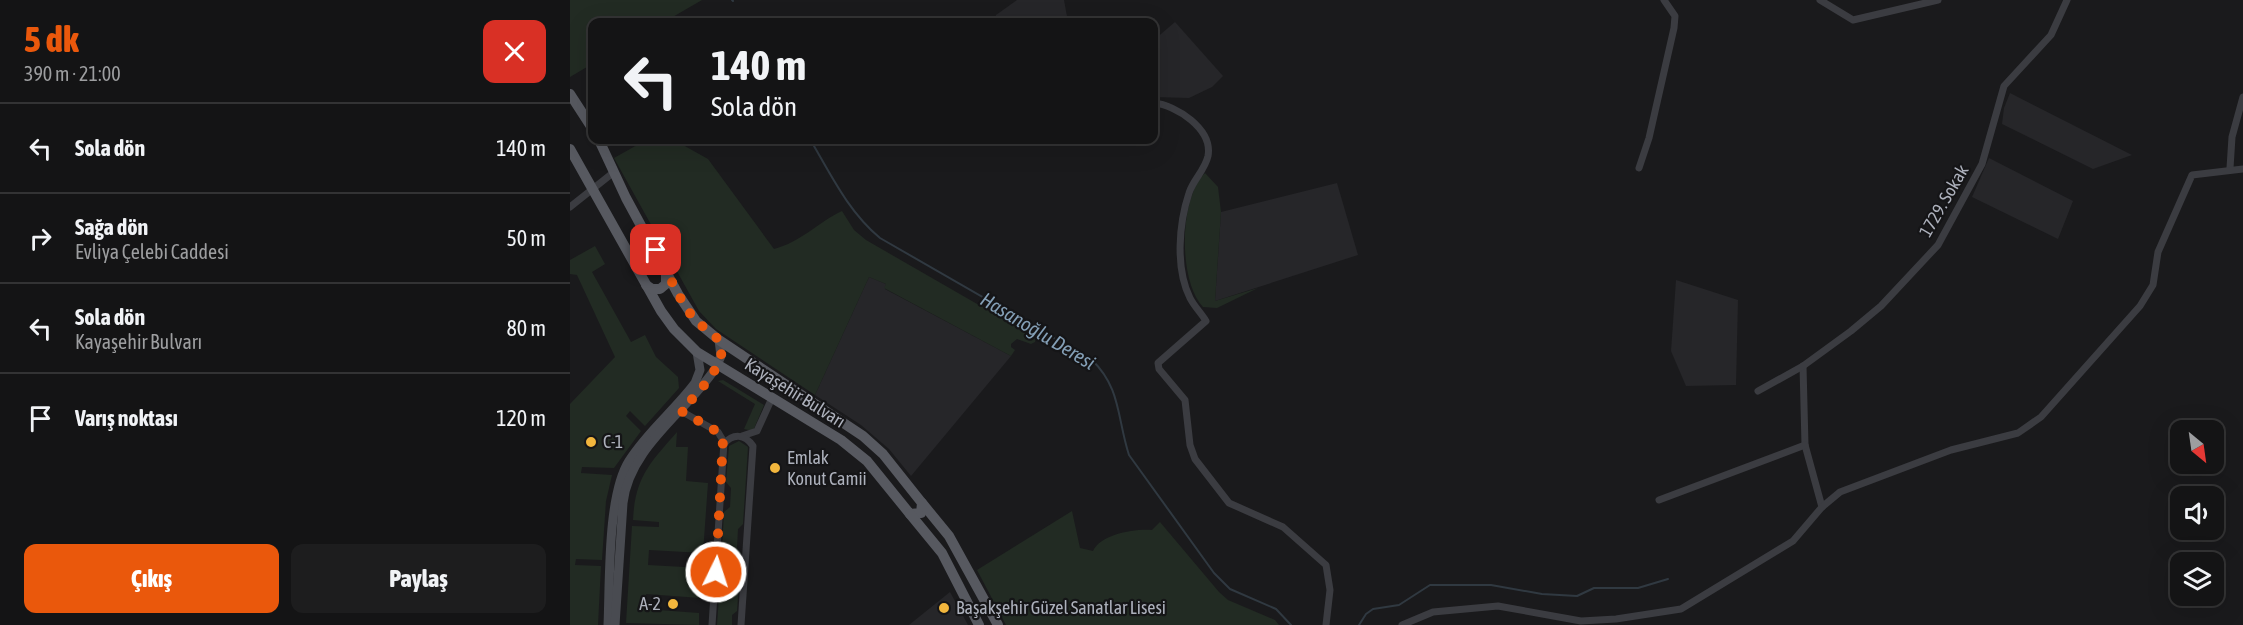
<!DOCTYPE html>
<html lang="tr">
<meta charset="utf-8">
<style>
body{margin:0;font-family:"Asap Condensed",sans-serif;background:#1d1d1e;color:#f1f3f6;height:100vh;display:flex;flex-direction:column;font-size:22px;white-space:nowrap}
*{box-sizing:border-box;margin:0}
p{font-size:20px;color:#9d9ea0}
.icon{flex:none;width:33px;height:33px;fill:none;stroke:currentColor;stroke-width:2;stroke-linecap:round;stroke-linejoin:round}
.map{position:relative;flex:1;overflow:hidden}
.panel{display:flex;flex-direction:column;background:#141415;width:570px}
.panel>*{flex:none}
.banner{position:absolute;left:18px;top:18px;width:570px;height:126px;border-radius:12px;box-shadow:0 6px 24px #0002,0 0 0 2px #333334;background:#141415;color:#f1f3f6;overflow:hidden}
.needle{width:39px;rotate:151deg}
.fabs{position:absolute;left:1600px;top:420px;display:grid;gap:12px}
.fabs a{display:grid;place-items:center;width:54px;height:54px;border-radius:12px;background:#141415;box-shadow:0 6px 24px #0002,0 0 0 2px #333334;font-size:30px}
.pin{position:absolute;display:grid;place-items:center;width:51px;height:51px;color:#fff;margin:-26px;border-radius:12px;box-shadow:0 3px 9px #0006}
.me{position:absolute;width:66px;margin:-33px;rotate:4deg;stroke-linejoin:round;filter:drop-shadow(0 0 4px #0008)}
.turn{display:flex;align-items:center;gap:21px;height:126px;padding:0 24px;font-size:27px}
.turn .icon{width:78px;height:78px;stroke-width:2.5}
.turn b{display:block;font-size:42px;line-height:51px}
.round{display:grid;place-items:center;flex:none;width:63px;height:63px;border-radius:12px;background:#1d1d1e}
.head{display:flex;align-items:center;justify-content:space-between;height:102px;padding:0 24px}
h1{font-size:36px;font-weight:800;line-height:45px;color:#ea580c}
.button{display:flex;gap:12px;margin-top:auto;padding:12px 24px}
.button a{flex:1;height:69px;border-radius:12px;background:#ea580c;color:#fff;font-size:24px;font-weight:800;line-height:69px;text-align:center}
.button a+a{background:#1d1d1e;color:#f1f3f6}
ul{padding:0;list-style:none}
li{display:flex;align-items:center;gap:18px;height:90px;padding:0 24px;border-top:2px solid #333334}
li div{flex:1}
li b{display:block;font-size:22px}
li em{font-style:normal}
main{display:flex;flex:1;min-height:0}
.map>svg:first-child{display:block}
.built{fill:#262629}
.green{fill:#222b23}
.lines{fill:none;stroke-linecap:round;stroke-linejoin:round}
.stream{stroke:#303941;stroke-width:2}
.street{stroke:#3b3c41;stroke-width:7}
.secondary{stroke:#494b51;stroke-width:9}
.primary{stroke:#575960;stroke-width:10}
.route{stroke:#ea580c;stroke-width:10;stroke-dasharray:0 18}
.poi-dot{fill:#f2b63d;stroke:#151517;stroke-width:2}
.labels{text-anchor:middle;stroke-width:4.5;stroke-linejoin:round;paint-order:stroke}
.street-label{font-size:18px;fill:#adb1bc;stroke:#151517}
.poi-label{font-size:18px;fill:#adb1bc;stroke:#151517;text-anchor:start}
.water-label{font-size:20px;font-style:italic;fill:#849fb6;stroke:#151517}
</style>
<main>
<section class="panel">
<div class="head"><div><h1>5 dk</h1><p>390 m · 21:00</p></div><a class="round" style="background:#d93025;color:#fff"><svg class="icon" aria-label="close" viewBox="0 0 24 24"><path d="M6 6l12 12M18 6L6 18"/></svg></a></div>
<ul>
<li><svg class="icon" aria-label="left" viewBox="0 0 24 24"><path d="M17 20v-9H6M10 6l-5 5 5 5"/></svg><div><b>Sola dön</b></div><em>140 m</em></li>
<li><svg class="icon" aria-label="right" viewBox="0 0 24 24"><path d="M7 20v-9h11M14 6l5 5-5 5"/></svg><div><b>Sağa dön</b><p>Evliya Çelebi Caddesi</p></div><em>50 m</em></li>
<li><svg class="icon" aria-label="left" viewBox="0 0 24 24"><path d="M17 20v-9H6M10 6l-5 5 5 5"/></svg><div><b>Sola dön</b><p>Kayaşehir Bulvarı</p></div><em>80 m</em></li>
<li><svg class="icon" aria-label="arrive" viewBox="0 0 24 24"><path d="M6 21V4h12l-3 4 3 4H6"/></svg><div><b>Varış noktası</b></div><em>120 m</em></li>
</ul>
<div class="button"><a>Çıkış</a><a>Paylaş</a></div>
</section>
<div class="map">
<svg width="1673" height="625" viewBox="0 0 1673 625">
<rect width="100%" height="100%" fill="#1a1a1c"/>
<!-- built -->
<g class="built">
<polygon points="447,0 494,0 498,22 424,22 426,15"/>
<polygon points="605,22 653,76 642,87 619,98 584,97 584,40"/>
<polygon points="1440,93 1562,155 1523,169 1432,124 1434,108"/>
<polygon points="1419,158 1503,201 1488,239 1402,197"/>
<polygon points="767,183 788,255 645,301 651,212"/>
<polygon points="299,277 316,284 315,289 441,356 341,476 319,449 291,425 245,395"/>
<polygon points="1106,280 1168,300 1166,385 1116,386 1101,351"/>
<polygon points="380,592 398,625 339,625"/>
</g>
<!-- green -->
<g class="green">
<polygon points="0,0 132,0 94,22 22,22 22,64 0,77"/>
<path d="M76 140H104L138 159 204 249C231 242 247 223 272 211L284 230 296 240 466 338 465 342 461 344 447 339 441 344V347L445 350 441 356 314 288 316 284 299 277 245 395 146 329 129 311 44 158Z"/>
<path d="M635 173 648 187 651 212 645 301 688 288 647 308 633 307C608 281 609 198 635 173Z"/>
<polygon points="25,246 35,264 22,272 61,342 75,335 86,357 108,377 109,388 75,426 60,411 56,416 71,431 44,468 12,467 11,473 42,475 36,501 32,560 6,559 5,565 31,566 28,625 0,625 0,404 45,357 7,275 0,274 0,260"/>
<polygon points="153,380 194,405 183,431 174,429 185,404 148,381"/>
<path d="M107 432 106 447H118L116 481 138 483 133 553 79 550 78 565 132 568 130 598 76 594 75 609 129 613V625L56 623 62 526 89 527V522L63 520C65 477 80 463 107 432Z"/>
<polygon points="169,441 178,447 173,524 168,529 167,548 171,553 167,611 162,615 162,625 147,625 149,597 154,592 155,573 151,568 154,512 160,507 161,488 156,482 159,446"/>
<path d="M502 511 510 548 523 551C530 534 567 528 582 530L590 522 649 592 658 600 705 620 709 625H436L407 570Z"/>
</g>
<g class="lines">
<!-- stream -->
<g class="stream">
<polyline points="162,0 163,1"/>
<path d="M244 146C263 179 280 213 310 238L522 360C551 388 547 418 559 455L644 573 660 589 706 609 721 625"/>
<polyline points="789,625 796,614 803,609 829,605 860,585 921,585 972,594 1007,596 1024,588 1068,588 1098,579"/>
</g>
<!-- street -->
<g class="street">
<polyline points="1250,0 1283,20 1368,0"/>
<path d="M584 103C606 105 643 129 638 156 635 170 623 180 619 193 609 223 605 268 620 298 624 306 631 313 636 321L588 363 589 369 615 400 620 445 625 459 659 503 713 527 756 565 760 590 756 625"/>
<polyline points="1069,168 1079,138 1104,28 1105,16 1094,0"/>
<polyline points="1660,168 1662,137 1673,97"/>
<polyline points="0,207 44,172"/>
<polyline points="1233,366 1235,445 1252,507"/>
<polyline points="1188,391 1233,366 1281,331 1311,306 1368,245 1412,164 1434,86 1481,35 1497,0"/>
<polyline points="111,411 148,432 154,442 142,625"/>
<polyline points="172,436 187,431 202,398"/>
<path d="M154 444C163 433 175 434 183 446L171 625"/>
<polyline points="1089,500 1235,445"/>
<polyline points="832,625 863,612 928,606 1011,621 1046,619 1111,609 1223,541 1252,507 1270,492 1381,450 1448,433 1471,417 1570,306 1583,285 1588,252 1622,175 1673,169"/>
</g>
<!-- secondary -->
<g class="secondary">
<path d="M38 625C40 582 37 496 59 461 77 432 105 410 125 383L130 370 127 352"/>
<path d="M45 625 53 503C59 448 116 412 145 369L151 356 149 340"/>
</g>
<!-- primary -->
<g class="primary">
<polyline points="0,94 22,128"/>
<polyline points="0,149 91,311 104,329 127,352 271,440 297,461 340,514 351,513 352,503 313,454 293,436 149,340 126,321 108,294 56,198 29,140"/>
<polyline points="76,285 82,289 90,289 96,284 96,273"/>
<polyline points="352,503 379,536 428,625"/>
<polyline points="340,514 372,553 409,625"/>
</g>
</g>
<g class="lines">
<!-- route -->
<path class="route" d="M86 250C98 272 107 296 122 316 129 326 143 332 149 341 162 360 123 398 111 411L148 432 153 439 146 572"/>
</g>
<!-- markers -->
<g class="poi-dot">
<circle cx="21" cy="442" r="6"/>
<circle cx="205" cy="468" r="6"/>
<circle cx="103" cy="604" r="6"/>
<circle cx="374" cy="608" r="6"/>
</g>
<g class="labels">
<!-- street labels -->
<g class="street-label">
<text transform="translate(1374 201) rotate(-60)" y="6">1729. Sokak</text>
<text transform="translate(225 393) rotate(32)" y="6">Kayaşehir Bulvarı</text>
</g>
<!-- poi labels -->
<g class="poi-label">
<text x="33" y="448">C-1</text>
<text x="217" y="464">Emlak<tspan x="217" dy="21">Konut Camii</tspan></text>
<text x="91" y="610" text-anchor="end">A-2</text>
<text x="386" y="614">Başakşehir Güzel Sanatlar Lisesi</text>
</g>
<!-- water labels -->
<g class="water-label">
<text transform="translate(468 331) rotate(31)" y="7">Hasanoğlu Deresi</text>
</g>
</g>
</svg>
<div class="fabs">
<a><svg class="needle" viewBox="-14 -14 28 28"><path d="M0-13l5 13h-10z" fill="#e53935"/><path d="M0 13l5-13h-10z" fill="#9d9ea0"/></svg></a>
<a><svg class="icon" aria-label="sound" viewBox="0 0 24 24"><path d="M4 9h4l5-4v14l-5-4H4zM17 9q2 3 0 6"/></svg></a>
<a><svg class="icon" aria-label="layers" viewBox="0 0 24 24"><path d="M12 4l9 5-9 5-9-5zM3 14l9 5 9-5"/></svg></a>
</div>
<div class="pin" style="left:86px;top:250px;background:#d93025"><svg class="icon" aria-label="arrive" viewBox="0 0 24 24"><path d="M6 21V4h12l-3 4 3 4H6"/></svg></div>
<svg class="me" style="left:146px;top:572px" viewBox="-20 -20 40 40"><circle r="17" fill="#ea580c" stroke="#fff" stroke-width="3"/><path d="M0-11L8 9 0 5-8 9z" fill="#fff"/></svg>
<div class="banner">
<div class="turn"><svg class="icon" aria-label="left" viewBox="0 0 24 24"><path d="M17 20v-9H6M10 6l-5 5 5 5"/></svg><div><b>140 m</b>Sola dön</div></div>
</div>
</div>
</main>
